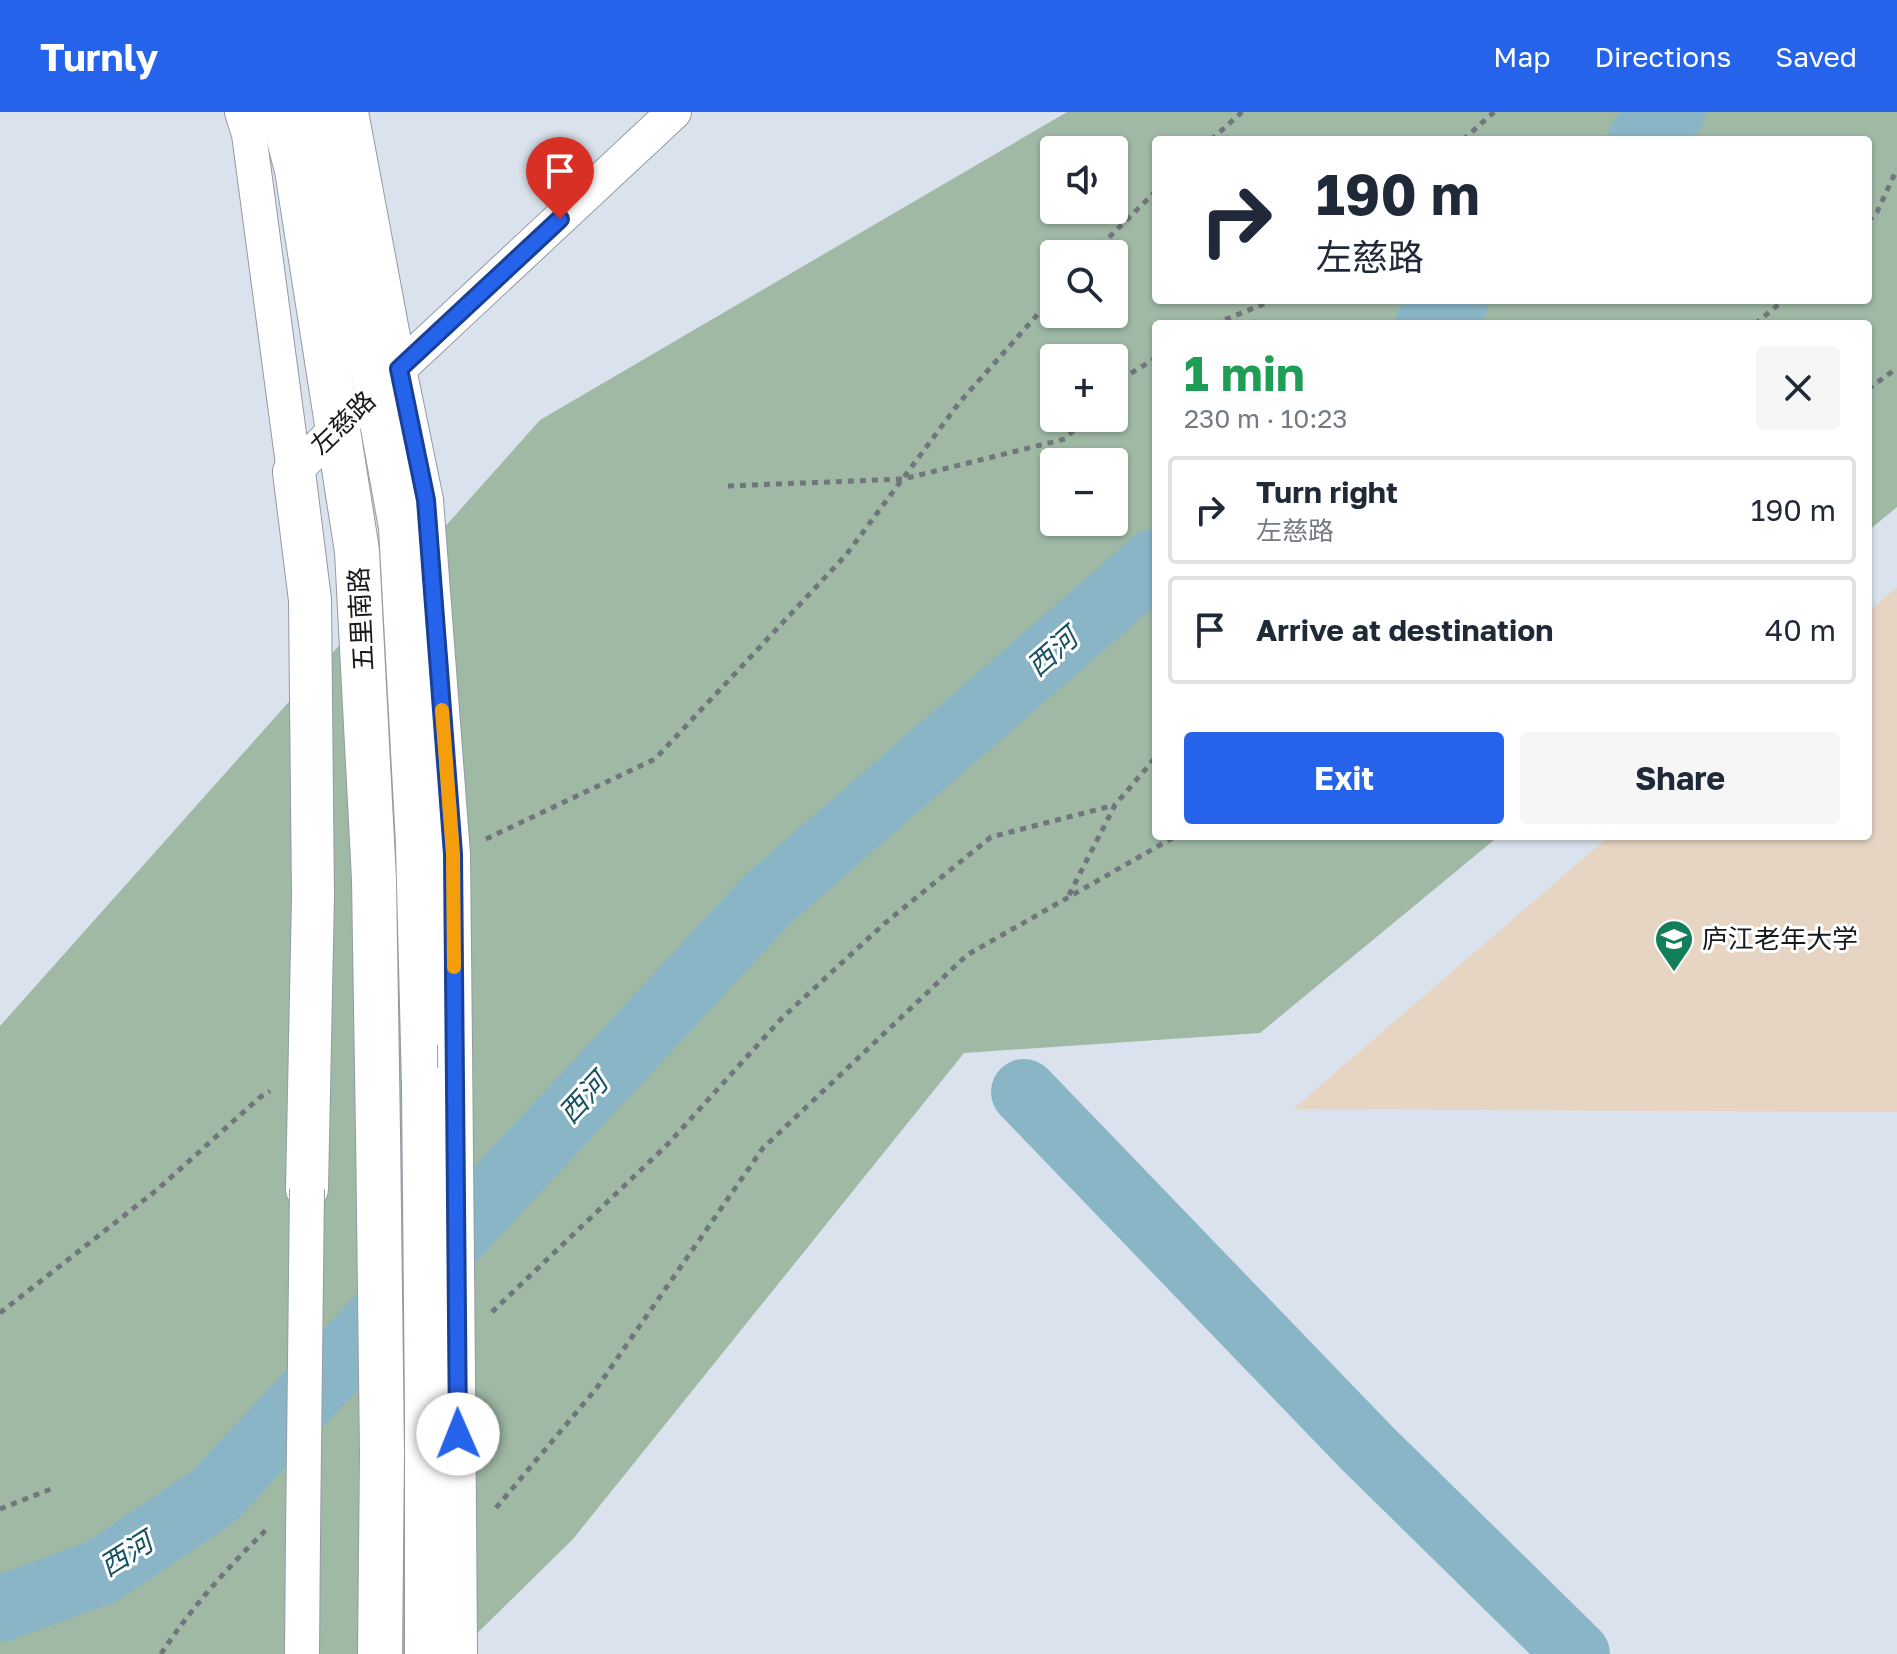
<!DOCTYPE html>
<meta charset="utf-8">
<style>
body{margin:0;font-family:"Golos Text","Noto Sans SC",sans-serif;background:#f6f6f7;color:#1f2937;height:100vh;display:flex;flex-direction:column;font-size:30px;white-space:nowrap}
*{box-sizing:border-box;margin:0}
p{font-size:26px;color:#747a83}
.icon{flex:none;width:44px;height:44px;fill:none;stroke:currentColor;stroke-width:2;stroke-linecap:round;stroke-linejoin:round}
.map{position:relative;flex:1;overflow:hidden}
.drawer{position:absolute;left:1152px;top:208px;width:720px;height:520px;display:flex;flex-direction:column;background:#fff;border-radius:8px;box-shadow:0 2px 6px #0004}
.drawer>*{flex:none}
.banner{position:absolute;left:1152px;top:24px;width:720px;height:168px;border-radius:8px;box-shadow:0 2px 6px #0004;background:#fff;color:#1f2937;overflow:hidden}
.fabs{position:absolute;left:1040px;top:24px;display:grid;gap:16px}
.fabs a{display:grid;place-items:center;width:88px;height:88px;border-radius:8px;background:#fff;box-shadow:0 2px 6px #0004;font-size:40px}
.pin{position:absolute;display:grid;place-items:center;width:68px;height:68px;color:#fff;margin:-82px -34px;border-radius:50% 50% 50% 0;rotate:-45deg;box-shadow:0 0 8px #0007}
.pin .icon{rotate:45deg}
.me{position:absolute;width:88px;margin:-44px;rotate:359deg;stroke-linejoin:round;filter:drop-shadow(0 0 6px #0008)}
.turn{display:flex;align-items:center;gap:28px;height:168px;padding:0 32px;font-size:36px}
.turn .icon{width:104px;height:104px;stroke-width:2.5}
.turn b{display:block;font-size:56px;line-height:68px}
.round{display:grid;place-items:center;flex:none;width:84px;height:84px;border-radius:8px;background:#f6f6f7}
.overview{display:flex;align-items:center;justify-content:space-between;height:136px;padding:0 32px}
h1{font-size:48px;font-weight:700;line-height:60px;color:#1e9e55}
.cta{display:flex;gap:16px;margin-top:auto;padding:16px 32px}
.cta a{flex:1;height:92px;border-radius:8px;background:#2563eb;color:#fff;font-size:32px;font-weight:700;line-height:92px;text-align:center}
.cta a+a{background:#f6f6f7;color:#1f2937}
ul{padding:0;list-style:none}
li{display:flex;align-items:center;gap:24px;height:108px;margin:0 16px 12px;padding:0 16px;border:4px solid #e0e1e3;border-radius:8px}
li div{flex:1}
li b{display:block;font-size:30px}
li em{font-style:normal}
header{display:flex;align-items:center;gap:48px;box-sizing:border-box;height:112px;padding:0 40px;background:#2563eb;color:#fff}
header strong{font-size:38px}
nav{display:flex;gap:44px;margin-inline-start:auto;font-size:28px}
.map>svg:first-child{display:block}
.education{fill:#e7d5c4}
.green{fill:#9fb9a5;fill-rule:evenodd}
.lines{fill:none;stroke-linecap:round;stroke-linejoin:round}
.river{stroke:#89b5c6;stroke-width:66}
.minor-casing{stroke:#929ba4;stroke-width:36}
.tertiary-casing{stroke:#929ba4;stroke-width:44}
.primary-casing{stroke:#929ba4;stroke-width:46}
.path{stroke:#70767c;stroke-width:5;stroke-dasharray:6 6;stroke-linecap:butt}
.minor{stroke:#fff;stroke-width:34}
.tertiary{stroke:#fff;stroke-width:42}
.primary{stroke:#fff;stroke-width:44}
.minor-bridge-casing{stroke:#929ba4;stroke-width:36;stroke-linecap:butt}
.primary-bridge-casing{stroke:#929ba4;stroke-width:46;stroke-linecap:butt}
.minor-bridge{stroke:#fff;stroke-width:34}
.primary-bridge{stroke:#fff;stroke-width:44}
.route-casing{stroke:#184099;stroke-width:20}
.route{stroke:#2563eb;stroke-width:14}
.slow{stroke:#f59e0b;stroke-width:14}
.labels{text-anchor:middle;stroke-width:6;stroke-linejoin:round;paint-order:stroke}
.street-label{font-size:26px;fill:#171a1d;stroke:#fff}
.poi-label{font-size:26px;fill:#171a1d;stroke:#fff;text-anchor:start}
.water-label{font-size:28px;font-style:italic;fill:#175164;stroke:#fff}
</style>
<header>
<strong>Turnly</strong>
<nav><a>Map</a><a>Directions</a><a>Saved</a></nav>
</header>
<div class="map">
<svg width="1897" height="1542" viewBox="0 0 1897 1542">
<rect width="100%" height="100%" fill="#dae3ed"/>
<!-- education -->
<polygon class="education" points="1897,475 1897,1000 1293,997 1609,724 1868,724 1868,500"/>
<!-- green -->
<path class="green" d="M1067 0H1897V395L1868 419V212H1156V724H1499L1260 921 964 941 573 1427 456 1542H0V914L540 308ZM1156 28H1868V188H1156ZM1054 38H1114V98H1054ZM1054 142H1114V202H1054ZM1054 246H1114V306H1054ZM1054 350H1114V410H1054Z"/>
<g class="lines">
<!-- river -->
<g class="river">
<polyline points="1640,28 1672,0"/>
<polyline points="1428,212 1456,188"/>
<polyline points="1024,980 1367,1336 1577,1542"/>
<polyline points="0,1497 101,1460 214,1384 768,787 1156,449"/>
</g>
<defs>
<g id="minor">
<polyline points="242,0 249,22 294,360"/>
<polyline points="351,0 399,257 426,388 453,742 455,933"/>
<polyline points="385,270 674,0"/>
<polyline points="294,360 350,303"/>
<polyline points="458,1263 460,1542"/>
<polyline points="302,1542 303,1425"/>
</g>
<polyline id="tertiary" points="294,360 310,488 313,784 307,1077"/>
<g id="primary">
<polyline points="282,0 297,58 357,439 374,767 378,1021"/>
<polyline points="326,0 401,415 418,732 424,973"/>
<polyline points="427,1300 427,1542"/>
<polyline points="380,1542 382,1341"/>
</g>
</defs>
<!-- minor casing -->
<use href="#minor" class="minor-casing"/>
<!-- tertiary casing -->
<use href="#tertiary" class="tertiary-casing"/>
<!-- primary casing -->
<use href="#primary" class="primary-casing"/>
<!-- path -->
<g class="path">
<polyline points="1211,28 1242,0"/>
<polyline points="1463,28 1494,0"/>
<polyline points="1868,109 1877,100 1897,57"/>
<polyline points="1092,142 1156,79"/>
<polyline points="1214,212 1274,188"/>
<polyline points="1755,212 1784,188"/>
<polyline points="1868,277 1897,256"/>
<polyline points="1114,278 1128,263 1156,246"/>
<polyline points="728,374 903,367 1065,327 1086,306"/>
<polyline points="486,727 655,647 846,443 959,291 1054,184"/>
<polyline points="1069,783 1115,693 1156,645"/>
<polyline points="492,1200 668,1032 782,906 885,811 991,725 1115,693"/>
<polyline points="0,1201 158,1077 259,986 270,979"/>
<polyline points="496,1396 596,1277 763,1036 967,843 1176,724"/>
<polyline points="0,1397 51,1377"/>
<path d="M161 1542C191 1496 227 1456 266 1418"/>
</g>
<!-- minor -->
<use href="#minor" class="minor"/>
<!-- tertiary -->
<use href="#tertiary" class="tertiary"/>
<!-- primary -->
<use href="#primary" class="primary"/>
<defs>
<g id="minor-bridge">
<polyline points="455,933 458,1263"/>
<polyline points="303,1425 307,1077"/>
</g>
<g id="primary-bridge">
<polyline points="424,973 427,1300"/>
<polyline points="378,1021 382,1341"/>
</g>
</defs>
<!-- minor-bridge casing -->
<use href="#minor-bridge" class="minor-bridge-casing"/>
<!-- primary-bridge casing -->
<use href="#primary-bridge" class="primary-bridge-casing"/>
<!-- minor-bridge -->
<use href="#minor-bridge" class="minor-bridge"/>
<!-- primary-bridge -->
<use href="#primary-bridge" class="primary-bridge"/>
</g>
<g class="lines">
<defs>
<polyline id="route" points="458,1322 453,742 426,388 399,257 560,107"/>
</defs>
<!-- route casing -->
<use href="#route" class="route-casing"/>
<!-- route -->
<use href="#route" class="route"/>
<!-- slow -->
<polyline class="slow" points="442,598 453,742 454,855"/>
</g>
<!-- icons -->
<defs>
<symbol id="school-pin" viewBox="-11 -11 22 30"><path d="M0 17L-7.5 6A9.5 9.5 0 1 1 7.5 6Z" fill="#137e5a" stroke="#fff"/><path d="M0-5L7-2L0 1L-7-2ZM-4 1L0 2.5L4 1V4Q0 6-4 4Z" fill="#fff"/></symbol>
</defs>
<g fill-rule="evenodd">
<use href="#school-pin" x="1652" y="805" width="44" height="60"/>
</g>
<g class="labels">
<!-- street labels -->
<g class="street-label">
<text transform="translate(343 311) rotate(-44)" y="9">左慈路</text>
<text transform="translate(361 507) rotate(-93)" y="9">五里南路</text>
</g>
<!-- poi labels -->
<g class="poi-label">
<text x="1702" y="836">庐江老年大学</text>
</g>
<!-- water labels -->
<g class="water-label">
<text transform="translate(1052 540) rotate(-41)" y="10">西河</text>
<text transform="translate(583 986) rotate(-47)" y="10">西河</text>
<text transform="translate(126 1442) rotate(-32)" y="10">西河</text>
</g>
</g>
</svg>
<div class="fabs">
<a><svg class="icon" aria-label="sound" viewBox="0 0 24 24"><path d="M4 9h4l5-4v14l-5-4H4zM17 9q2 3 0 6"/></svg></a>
<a><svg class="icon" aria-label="search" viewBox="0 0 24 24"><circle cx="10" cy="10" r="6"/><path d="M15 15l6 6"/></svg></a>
<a>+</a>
<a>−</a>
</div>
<div class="pin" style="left:560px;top:107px;background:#d93025"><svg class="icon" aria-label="arrive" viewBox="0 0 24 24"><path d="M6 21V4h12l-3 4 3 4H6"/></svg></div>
<svg class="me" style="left:458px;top:1322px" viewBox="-20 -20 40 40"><circle r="19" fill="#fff"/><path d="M0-13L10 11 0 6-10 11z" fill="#2563eb"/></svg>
<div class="banner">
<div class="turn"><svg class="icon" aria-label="right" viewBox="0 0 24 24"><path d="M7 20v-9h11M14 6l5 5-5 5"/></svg><div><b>190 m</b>左慈路</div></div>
</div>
<section class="drawer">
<div class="overview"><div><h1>1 min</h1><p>230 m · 10:23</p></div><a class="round"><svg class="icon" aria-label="close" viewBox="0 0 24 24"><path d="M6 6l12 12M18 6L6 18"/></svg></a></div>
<ul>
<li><svg class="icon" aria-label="right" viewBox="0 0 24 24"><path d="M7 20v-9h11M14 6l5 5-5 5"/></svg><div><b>Turn right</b><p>左慈路</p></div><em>190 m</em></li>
<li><svg class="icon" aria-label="arrive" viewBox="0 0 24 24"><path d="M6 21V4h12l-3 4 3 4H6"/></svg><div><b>Arrive at destination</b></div><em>40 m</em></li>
</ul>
<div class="cta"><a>Exit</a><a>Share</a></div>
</section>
</div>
